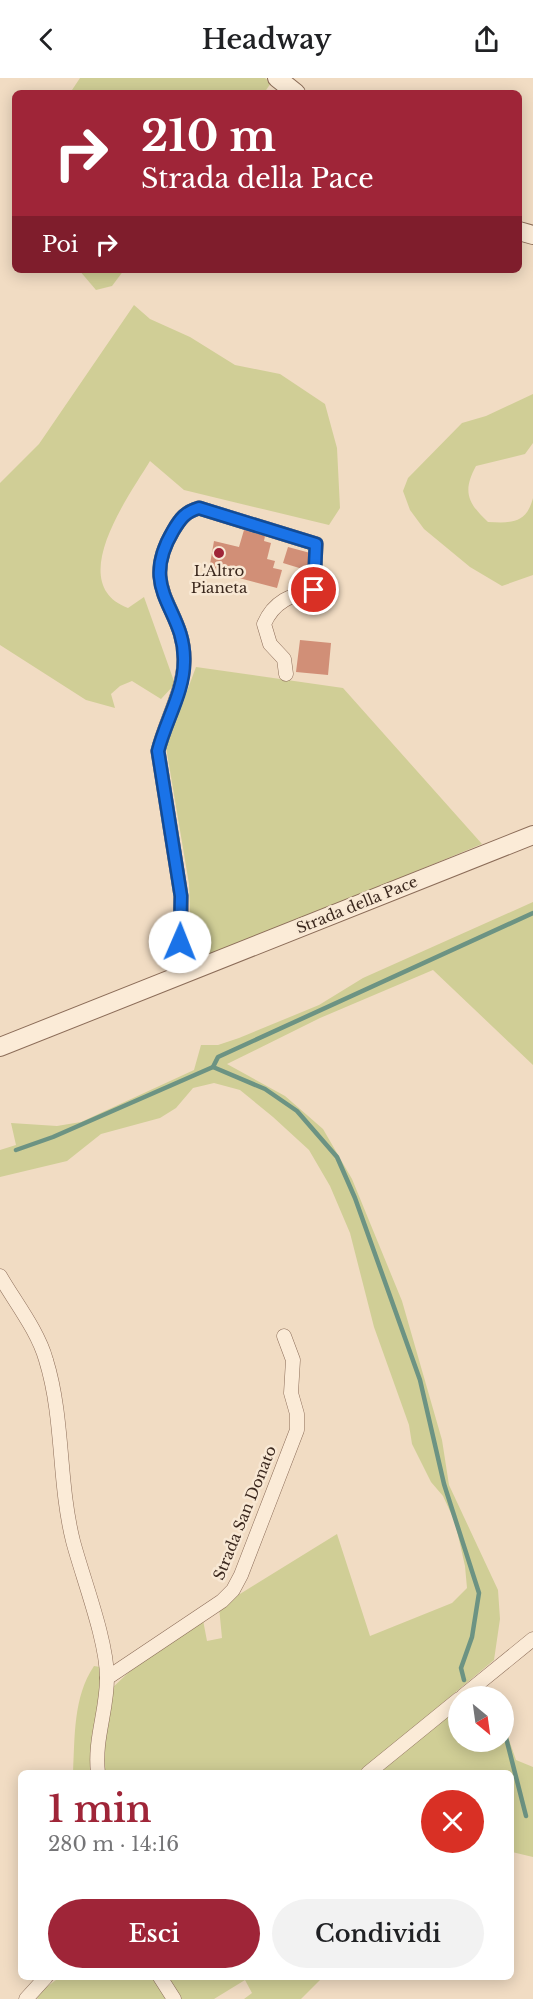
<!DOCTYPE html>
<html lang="it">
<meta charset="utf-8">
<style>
body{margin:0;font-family:"Libre Baskerville",serif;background:#f2f2f2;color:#202124;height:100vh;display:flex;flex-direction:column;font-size:22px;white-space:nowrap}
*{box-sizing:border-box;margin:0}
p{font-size:20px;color:#757577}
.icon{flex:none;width:33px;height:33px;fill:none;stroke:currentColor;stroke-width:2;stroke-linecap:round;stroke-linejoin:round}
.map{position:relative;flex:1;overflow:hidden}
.sheet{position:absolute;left:18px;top:1692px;width:496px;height:210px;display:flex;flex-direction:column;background:#fff;border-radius:9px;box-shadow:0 3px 15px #0003}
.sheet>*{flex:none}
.hud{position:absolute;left:12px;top:12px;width:510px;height:183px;border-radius:9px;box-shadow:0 3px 15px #0003;background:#9f2538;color:#fff;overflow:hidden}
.needle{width:39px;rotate:151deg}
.controls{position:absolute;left:448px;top:1608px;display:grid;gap:12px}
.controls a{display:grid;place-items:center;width:66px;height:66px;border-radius:50%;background:#fff;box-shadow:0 3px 15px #0003;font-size:30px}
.pin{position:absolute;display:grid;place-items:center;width:51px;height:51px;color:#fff;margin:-26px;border:3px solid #fff;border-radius:50%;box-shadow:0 2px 6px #0007}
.me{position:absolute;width:66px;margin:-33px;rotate:1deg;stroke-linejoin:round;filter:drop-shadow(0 0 4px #0008)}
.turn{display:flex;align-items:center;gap:21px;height:126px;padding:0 30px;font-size:27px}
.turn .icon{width:78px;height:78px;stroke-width:2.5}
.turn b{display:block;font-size:42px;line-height:51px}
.then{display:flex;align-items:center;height:57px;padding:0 30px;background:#0003;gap:12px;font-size:22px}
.round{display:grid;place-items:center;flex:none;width:63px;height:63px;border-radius:32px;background:#f2f2f2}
.headline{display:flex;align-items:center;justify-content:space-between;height:102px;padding:0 30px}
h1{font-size:36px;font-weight:600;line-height:45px;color:#9f2538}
.action{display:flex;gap:12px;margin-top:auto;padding:12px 30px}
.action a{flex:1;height:69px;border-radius:36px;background:#9f2538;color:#fff;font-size:24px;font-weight:600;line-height:69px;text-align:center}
.action a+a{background:#f2f2f2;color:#202124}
header{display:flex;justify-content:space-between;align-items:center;height:78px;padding:0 30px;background:#fff;font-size:27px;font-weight:600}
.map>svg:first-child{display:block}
.green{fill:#d0ce96}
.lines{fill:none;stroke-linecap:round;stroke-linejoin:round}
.stream{stroke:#6c9383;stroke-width:4.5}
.building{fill:#d18f77}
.minor-casing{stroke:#8c6d59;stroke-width:15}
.tertiary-casing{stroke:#8c6d59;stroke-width:20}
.minor{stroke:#fbebd7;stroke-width:14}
.tertiary{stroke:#fbebd7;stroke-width:18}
.route-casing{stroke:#114b97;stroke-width:15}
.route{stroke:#1a73e8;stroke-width:10}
.poi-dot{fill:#9f2538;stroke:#f8e8d4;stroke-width:2}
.labels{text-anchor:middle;stroke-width:5;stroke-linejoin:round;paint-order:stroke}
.poi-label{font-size:15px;fill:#3b281e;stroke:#f8e8d4}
.street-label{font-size:15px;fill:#3b281e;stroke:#f8e8d4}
</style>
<header><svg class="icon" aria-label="back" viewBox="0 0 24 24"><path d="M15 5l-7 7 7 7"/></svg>Headway<svg class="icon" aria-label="share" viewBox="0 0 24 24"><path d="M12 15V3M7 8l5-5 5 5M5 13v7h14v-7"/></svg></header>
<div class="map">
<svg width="533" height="1921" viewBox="0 0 533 1921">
<rect width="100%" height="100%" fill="#f1dcc3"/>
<!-- green -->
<g class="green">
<polygon points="80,0 265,0 271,5 264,15 70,15"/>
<polygon points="79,192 124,192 112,208 96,212"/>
<path d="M134 227 150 241 190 259 235 287 280 296 325 326 337 370 340 430 329 447 184 412 150 383C129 418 64 506 128 530L144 519 175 606 161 621 132 603 120 608 111 616 115 630 86 622 0 567V405L39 366Z"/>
<path d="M533 316V365L525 376 476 388C462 414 468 425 488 444 512 445 526 446 533 420V497L502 508 470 489 424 451 410 432 403 413 408 400 462 345 486 338Z"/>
<polygon points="196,589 343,610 482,766 192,886 189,806 166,669"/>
<polygon points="533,824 533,987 433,892 320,940 227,986 285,1018 323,1051 352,1101 402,1223 442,1362 449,1407 498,1512 500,1541 494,1582 359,1695 102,1695 110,1612 129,1594 203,1542 207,1563 222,1560 219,1529 337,1456 370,1558 452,1525 467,1510 465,1488 455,1444 443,1418 431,1404 412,1366 409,1347 374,1249 350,1155 330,1108 309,1072 273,1039 240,1012 214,1005 193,1010 176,1030 160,1040 101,1056 67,1083 0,1099 0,1072 16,1067 11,1045 57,1048 81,1044 194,992 201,967 218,967 239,960 319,927 363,900"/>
<path d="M94 1588 100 1589 104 1604 93 1695H73C75 1659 73 1619 94 1588Z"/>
<polygon points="459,1629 459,1664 504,1664 504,1648 516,1682 533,1689 533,1779 512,1774 512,1695 379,1695"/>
<polygon points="60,1899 156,1899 169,1921 37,1921 40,1914"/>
<polygon points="165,1899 323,1899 301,1921 244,1921 252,1915 245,1902 214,1921 179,1921"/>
</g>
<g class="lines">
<!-- stream -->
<g class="stream">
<polyline points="213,989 218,979 533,835"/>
<polyline points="16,1072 53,1059 213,989 265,1011 297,1033 337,1079 355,1120 420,1302 444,1406 479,1515 472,1559 461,1590 464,1602"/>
<polyline points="477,1615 486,1618"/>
<polyline points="504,1652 526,1738"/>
</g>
</g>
<!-- building -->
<g class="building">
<polygon points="244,452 265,458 264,463 271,465 267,481 275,483 273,490 282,492 277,510 209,492 214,463 239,469"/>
<polygon points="288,469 314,476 309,493 283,485"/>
<polygon points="300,562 331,565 328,597 296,594"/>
</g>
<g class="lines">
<defs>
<g id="minor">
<path d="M181 896V818L158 673C165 644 183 614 184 584 186 530 137 513 173 453 180 441 185 434 199 430L316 466 314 512C291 517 274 523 264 546L270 566 284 581 286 596"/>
<path d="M0 1198C15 1224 38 1253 46 1282 64 1340 58 1403 73 1463 83 1501 107 1562 107 1600 107 1633 94 1662 98 1695"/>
<polyline points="107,1600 222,1523 233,1512 241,1497 297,1352 297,1336 291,1315 293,1282 284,1258"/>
<polyline points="463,1618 533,1561"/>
<polyline points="368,1695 459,1621"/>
<polyline points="160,1899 174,1921"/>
<polyline points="26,1921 46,1899"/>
</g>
<g id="tertiary">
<polyline points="277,0 296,15"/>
<polyline points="519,153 533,157"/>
<polyline points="0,969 533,757"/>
</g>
</defs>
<!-- minor casing -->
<use href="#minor" class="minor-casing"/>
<!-- tertiary casing -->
<use href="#tertiary" class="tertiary-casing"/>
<!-- minor -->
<use href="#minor" class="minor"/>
<!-- tertiary -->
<use href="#tertiary" class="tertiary"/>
</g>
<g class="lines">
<defs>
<path id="route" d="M180 864 181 818 158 673C165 644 184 614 184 584 186 530 137 514 173 453 180 441 185 434 199 430L316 466 314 512"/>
</defs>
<!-- route casing -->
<use href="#route" class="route-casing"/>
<!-- route -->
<use href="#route" class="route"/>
</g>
<!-- markers -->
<circle class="poi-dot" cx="219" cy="475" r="6"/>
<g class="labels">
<!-- poi labels -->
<g class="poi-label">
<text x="219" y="498">L'Altro<tspan x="219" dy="17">Pianeta</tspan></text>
</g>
<!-- street labels -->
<g class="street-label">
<text transform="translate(357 827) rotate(-22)" y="5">Strada della Pace</text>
<text transform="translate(245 1435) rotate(-68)" y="5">Strada San Donato</text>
</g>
</g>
</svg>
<div class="controls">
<a><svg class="needle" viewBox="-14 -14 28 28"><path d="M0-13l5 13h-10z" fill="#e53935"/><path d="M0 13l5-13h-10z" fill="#757577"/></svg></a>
</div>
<div class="pin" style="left:314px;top:512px;background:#d93025"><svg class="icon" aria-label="arrive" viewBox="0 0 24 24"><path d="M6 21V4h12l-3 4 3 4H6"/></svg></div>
<svg class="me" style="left:180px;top:864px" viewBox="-20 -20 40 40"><circle r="19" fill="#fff"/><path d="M0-13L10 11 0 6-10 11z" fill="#1a73e8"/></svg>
<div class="hud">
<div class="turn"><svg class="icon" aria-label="right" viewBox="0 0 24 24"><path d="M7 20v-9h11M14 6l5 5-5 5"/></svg><div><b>210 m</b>Strada della Pace</div></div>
<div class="then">Poi<svg class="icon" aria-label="right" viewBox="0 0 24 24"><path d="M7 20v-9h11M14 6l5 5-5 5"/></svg></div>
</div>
<section class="sheet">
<div class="headline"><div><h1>1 min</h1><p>280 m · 14:16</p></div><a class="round" style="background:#d93025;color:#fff"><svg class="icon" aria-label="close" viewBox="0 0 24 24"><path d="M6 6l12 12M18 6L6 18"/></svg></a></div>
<div class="action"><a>Esci</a><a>Condividi</a></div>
</section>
</div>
